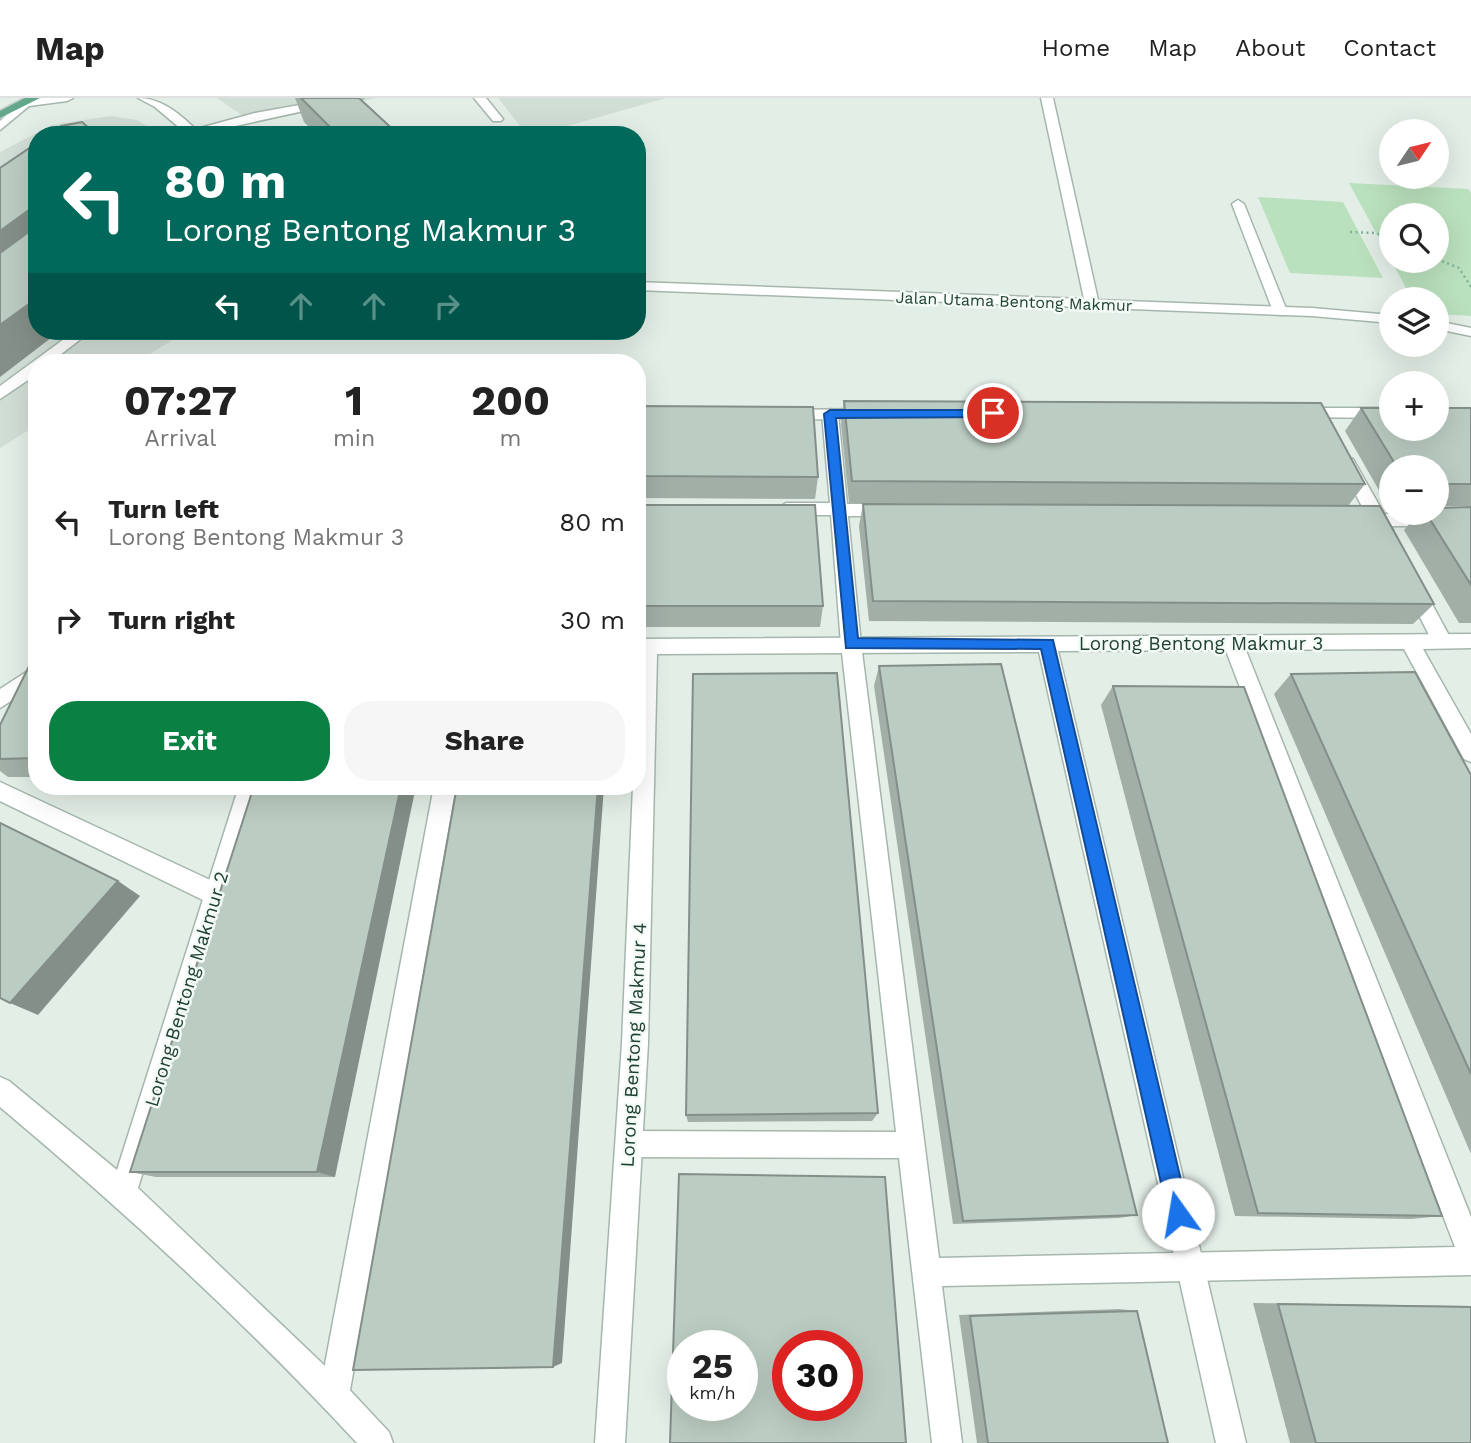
<!DOCTYPE html>
<meta charset="utf-8">
<style>
body{margin:0;font-family:"Work Sans",sans-serif;background:#f6f6f6;color:#222;height:100vh;display:flex;flex-direction:column;font-size:26px;white-space:nowrap}
*{box-sizing:border-box;margin:0}
p{font-size:23px;color:#767676}
.icon{flex:none;width:38px;height:38px;fill:none;stroke:currentColor;stroke-width:2;stroke-linecap:round;stroke-linejoin:round}
.map{position:relative;flex:1;overflow:hidden}
.side{position:absolute;left:28px;top:256px;width:618px;height:441px;display:flex;flex-direction:column;background:#fff;border-radius:28px;box-shadow:0 7px 28px #0002}
.side>*{flex:none}
.hud{position:absolute;left:28px;top:28px;width:618px;height:214px;border-radius:28px;box-shadow:0 7px 28px #0002;background:#00695c;color:#fff;overflow:hidden}
.needle{width:46px;rotate:55deg}
.buttons{position:absolute;left:1379px;top:21px;display:grid;gap:14px}
.buttons a{display:grid;place-items:center;width:70px;height:70px;border-radius:50%;background:#fff;box-shadow:0 7px 28px #0002;font-size:35px}
.speed{position:absolute;left:667px;top:1232px;display:flex;gap:14px;font-size:35px;font-weight:700;text-align:center}
.speed>*{display:grid;place-content:center;width:91px;height:91px;border-radius:50%;background:#fff;box-shadow:0 7px 28px #0002;line-height:1}
.speed small{font-size:18px;font-weight:400}
.speed .limit{border:10px solid #d22;background:#fff;color:#111}
.pin{position:absolute;display:grid;place-items:center;width:60px;height:60px;color:#fff;margin:-30px;border:4px solid #fff;border-radius:50%;box-shadow:0 2px 7px #0007}
.me{position:absolute;width:77px;margin:-38px;rotate:347deg;stroke-linejoin:round;filter:drop-shadow(0 0 5px #0008)}
.turn{display:flex;align-items:center;gap:24px;height:147px;padding:0 21px;font-size:32px}
.turn .icon{width:91px;height:91px;stroke-width:2.5}
.turn b{display:block;font-size:49px;line-height:60px}
.lanes{display:flex;align-items:center;height:66px;padding:0 21px;background:#0003;justify-content:center;gap:35px;direction:ltr}
.lanes .off{opacity:.35}
.eta{display:flex;justify-content:space-evenly;align-items:center;height:119px;text-align:center}
.eta b{font-size:42px;font-weight:700;line-height:49px}
.button{display:flex;gap:14px;margin-top:auto;padding:14px 21px}
.button a{flex:1;height:80px;border-radius:28px;background:#0b8043;color:#fff;font-size:28px;font-weight:700;line-height:80px;text-align:center}
.button a+a{background:#f6f6f6;color:#222}
ul{padding:0;list-style:none}
li{display:flex;align-items:center;gap:21px;height:98px;padding:0 21px}
li div{flex:1}
li b{display:block;font-size:26px}
li em{font-style:normal}
header{display:flex;align-items:center;gap:42px;box-sizing:border-box;height:98px;padding:0 35px;background:#fff;border-bottom:2px solid #e0e0e0}
header strong{font-size:33px}
nav{display:flex;gap:38px;margin-inline-start:auto;font-size:24px}
.map>svg:first-child{display:block}
.built{fill:#d1ded6}
.green{fill:#bae1bd;fill-rule:evenodd}
.lines{fill:none;stroke-linecap:round;stroke-linejoin:round}
.lane-casing{stroke:#a5b7ad;stroke-width:3}
.street-casing{stroke:#a5b7ad;stroke-width:3}
.primary-casing{stroke:#c1cac6;stroke-width:3}
.path{stroke:#80b59b;stroke-width:2.5;stroke-dasharray:2 3.5;stroke-linecap:butt}
.lane{fill:#fff;fill-rule:evenodd}
.street{fill:#fff;fill-rule:evenodd}
.primary{fill:#63a88a;fill-rule:evenodd}
.wall{fill:#a1afa7}
.shaded-wall{fill:#838f88}
.building{fill:#bbccc2;stroke:#838f88;stroke-width:2;fill-rule:evenodd}
.route{fill:#1a73e8;stroke:#114b97;stroke-width:2}
.labels{text-anchor:middle;stroke-width:5;stroke-linejoin:round;paint-order:stroke}
.far-street-label{font-size:16px;fill:#204233;stroke:#f4faf6}
.street-label{font-size:19px;fill:#204233;stroke:#f4faf6}
</style>
<header>
<strong>Map</strong>
<nav><a>Home</a><a>Map</a><a>About</a><a>Contact</a></nav>
</header>
<div class="map">
<svg width="1471" height="1345" viewBox="0 0 1471 1345">
<rect width="100%" height="100%" fill="#e3eee7"/>
<!-- built -->
<g class="built">
<polygon points="217,0 377,0 253,25"/>
<polygon points="498,0 666,0 536,37 527,37"/>
<polygon points="110,18 137,22 162,37 37,37 37,233 187,233 137,264 37,264 37,327 0,350 0,54 52,27"/>
</g>
<!-- green -->
<g class="green">
<path d="M1349 85 1468 91 1471 95V218L1437 216V201H1412ZM1391 117H1437V163H1391Z"/>
<polygon points="1258,99 1343,104 1383,180 1290,175"/>
</g>
<g class="lines">
<defs>
<g id="lane">
<polygon points="338,0 363,0 194,37 185,34 255,15"/>
<polygon points="474,0 486,0 503,21 501,23 493,23"/>
<polygon points="1238,102 1244,106 1287,213 1285,216 1280,217 1273,213 1232,106"/>
<polygon points="830,311 838,316 847,406 890,406 899,412 890,418 848,418 861,546 939,1160 1455,1149 1223,545 1226,540 1233,538 1240,540 1243,545 1471,1119 1471,1177 942,1188 962,1345 932,1345 899,1060 629,1059 620,1055 616,1046 620,1037 629,1033 896,1034 841,546 831,417 786,417 777,411 786,405 830,405 822,316"/>
<polygon points="1347,359 1353,361 1384,416 1471,416 1471,428 1391,428 1393,432 1390,436 1378,436 1373,428 1354,426 1351,422 1354,418 1366,416 1339,365"/>
<polygon points="1414,482 1420,484 1452,543 1449,548 1442,550 1435,548 1432,543 1405,489 1408,484"/>
<polygon points="0,684 223,788 226,796 223,804 215,807 207,804 0,703"/>
<polygon points="434,688 456,688 349,1298 345,1309 334,1313 323,1309 319,1298"/>
</g>
<g id="street">
<polygon points="40,0 73,0 67,3 29,8 0,32 0,23 22,3"/>
<path d="M138 0C163 0 184 19 201 37H188L155 9Z"/>
<polygon points="1041,0 1053,0 1098,202 1312,210 1391,217 1391,225 1312,218 637,192 637,184 1084,201"/>
<polygon points="1437,223 1471,230 1471,238 1437,231"/>
<polygon points="75,233 91,233 51,264 37,264 37,276 0,301 0,288"/>
<polygon points="1299,310 1391,310 1391,320 1293,319 1291,315 1293,311"/>
<polygon points="871,311 879,316 877,320 784,322 776,317 784,312"/>
<polygon points="1471,536 1471,550 1423,551 1471,636 1471,664 1464,661 1404,551 1058,553 1246,1345 1216,1345 1039,554 657,556 648,945 625,1345 595,1345 622,945 633,688 637,688 637,541"/>
<polygon points="37,567 37,586 0,610 0,591"/>
<path d="M239 688H261L138 1090 345 1287 389 1334 393 1345H357C246 1225 125 1114 0 1009V979L9 983 117 1072Z"/>
</g>
<polygon id="primary" points="25,0 40,0 0,20 0,13"/>
</defs>
<!-- lane casing -->
<use href="#lane" class="lane-casing"/>
<!-- street casing -->
<use href="#street" class="street-casing"/>
<!-- primary casing -->
<use href="#primary" class="primary-casing"/>
<!-- path -->
<g class="path">
<polyline points="1350,134 1376,135 1391,142"/>
<polyline points="1437,161 1459,170 1471,189"/>
</g>
<!-- lane -->
<use href="#lane" class="lane"/>
<!-- street -->
<use href="#street" class="street"/>
<!-- primary -->
<use href="#primary" class="primary"/>
</g>
<!-- wall -->
<g class="wall">
<polygon points="295,0 359,0 399,37 317,37 304,24"/>
<polygon points="844,303 1365,386 1348,408 1434,506 1413,526 869,523 859,428 863,406 1324,408 849,405 841,326"/>
<polygon points="637,308 818,379 815,401 637,400"/>
<polygon points="1361,310 1471,310 1471,408 1437,408 1437,369 1391,369 1391,408 1388,408 1345,333"/>
<polygon points="637,407 823,508 820,529 637,529"/>
<polygon points="1471,409 1471,525 1459,525 1404,432 1419,415 1437,415"/>
<polygon points="37,564 37,679 8,679 0,673 0,627"/>
<polygon points="879,568 1137,1117 1119,1120 953,1126 874,588"/>
<polygon points="1291,576 1471,677 1471,1056 1274,596"/>
<polygon points="1113,588 1442,1118 1411,1121 1235,1118 1101,607"/>
<polygon points="254,688 335,1079 156,1079 130,1074"/>
<polygon points="878,1015 872,1023 688,1024 686,1017"/>
<polygon points="1253,1205 1471,1208 1471,1345 1290,1345"/>
<polygon points="1119,1211 1137,1213 1168,1345 977,1345 959,1217"/>
</g>
<!-- shaded-wall -->
<g class="shaded-wall">
<polygon points="37,106 37,156 0,184 0,133"/>
<polygon points="37,200 37,233 60,233 0,279 0,227"/>
<polygon points="401,688 416,688 335,1079 317,1074"/>
<polygon points="598,688 604,688 562,1265 553,1269"/>
<polygon points="118,783 140,798 38,917 10,905"/>
</g>
<!-- building -->
<g class="building">
<polygon points="301,0 359,0 399,37 338,37"/>
<polygon points="82,24 97,37 49,37 61,28"/>
<polygon points="37,45 37,106 0,133 0,70"/>
<polygon points="37,128 37,200 0,227 0,155"/>
<polygon points="844,303 1321,305 1365,386 852,383"/>
<polygon points="637,308 813,309 818,379 637,378"/>
<polygon points="1361,310 1391,310 1391,331 1437,331 1437,310 1471,310 1471,386 1437,386 1437,369 1397,369"/>
<polygon points="863,406 1380,408 1434,506 873,503"/>
<polygon points="637,407 815,407 823,508 637,508"/>
<polygon points="1471,409 1471,487 1426,415 1437,415 1437,410"/>
<polygon points="31,564 37,564 37,660 0,661 0,627"/>
<polygon points="1001,566 1137,1117 963,1123 879,568"/>
<polygon points="1415,574 1471,677 1471,976 1291,576"/>
<polygon points="837,575 878,1015 686,1017 693,576"/>
<polygon points="1113,588 1244,589 1442,1118 1258,1115"/>
<polygon points="254,688 401,688 317,1074 130,1074"/>
<polygon points="457,688 598,688 553,1269 353,1272"/>
<polygon points="0,725 118,783 10,905 0,900"/>
<path d="M679 1076 885 1079 906 1345H670ZM682 1248H742V1307H682ZM788 1248H847V1307H788Z"/>
<polygon points="1278,1206 1471,1209 1471,1345 1316,1345"/>
<polygon points="1137,1213 1168,1345 988,1345 970,1218"/>
</g>
<!-- route -->
<polygon class="route" points="830,312 993,312 999,315 993,319 836,320 858,540 1053,542 1189,1116 1186,1124 1178,1127 1171,1124 1168,1116 1041,551 846,550 824,316"/>
<g class="labels">
<!-- far-street labels -->
<g class="far-street-label">
<text transform="translate(1014 203) rotate(2)" y="6">Jalan Utama Bentong Makmur</text>
</g>
<!-- street labels -->
<g class="street-label">
<text x="1201" y="552">Lorong Bentong Makmur 3</text>
<text transform="translate(186 891) rotate(-73)" y="7">Lorong Bentong Makmur 2</text>
<text transform="translate(633 947) rotate(-87)" y="7">Lorong Bentong Makmur 4</text>
</g>
</g>
</svg>
<div class="buttons">
<a><svg class="needle" viewBox="-14 -14 28 28"><path d="M0-13l5 13h-10z" fill="#e53935"/><path d="M0 13l5-13h-10z" fill="#767676"/></svg></a>
<a><svg class="icon" aria-label="search" viewBox="0 0 24 24"><circle cx="10" cy="10" r="6"/><path d="M15 15l6 6"/></svg></a>
<a><svg class="icon" aria-label="layers" viewBox="0 0 24 24"><path d="M12 4l9 5-9 5-9-5zM3 14l9 5 9-5"/></svg></a>
<a>+</a>
<a>−</a>
</div>
<div class="speed"><div>25<small>km/h</small></div><div class="limit">30</div></div>
<div class="pin" style="left:993px;top:315px;background:#d93025"><svg class="icon" aria-label="arrive" viewBox="0 0 24 24"><path d="M6 21V4h12l-3 4 3 4H6"/></svg></div>
<svg class="me" style="left:1178px;top:1116px" viewBox="-20 -20 40 40"><circle r="19" fill="#fff"/><path d="M0-13L10 11 0 6-10 11z" fill="#1a73e8"/></svg>
<div class="hud">
<div class="turn"><svg class="icon" aria-label="left" viewBox="0 0 24 24"><path d="M17 20v-9H6M10 6l-5 5 5 5"/></svg><div><b>80 m</b>Lorong Bentong Makmur 3</div></div>
<div class="lanes"><svg class="icon" aria-label="left" viewBox="0 0 24 24"><path d="M17 20v-9H6M10 6l-5 5 5 5"/></svg><svg class="icon off" aria-label="ahead" viewBox="0 0 24 24"><path d="M12 20V5M6 11l6-6 6 6"/></svg><svg class="icon off" aria-label="ahead" viewBox="0 0 24 24"><path d="M12 20V5M6 11l6-6 6 6"/></svg><svg class="icon off" aria-label="right" viewBox="0 0 24 24"><path d="M7 20v-9h11M14 6l5 5-5 5"/></svg></div>
</div>
<section class="side">
<div class="eta">
<div><b>07:27</b><p>Arrival</p></div>
<div><b>1</b><p>min</p></div>
<div><b>200</b><p>m</p></div>
</div>
<ul>
<li><svg class="icon" aria-label="left" viewBox="0 0 24 24"><path d="M17 20v-9H6M10 6l-5 5 5 5"/></svg><div><b>Turn left</b><p>Lorong Bentong Makmur 3</p></div><em>80 m</em></li>
<li><svg class="icon" aria-label="right" viewBox="0 0 24 24"><path d="M7 20v-9h11M14 6l5 5-5 5"/></svg><div><b>Turn right</b></div><em>30 m</em></li>
</ul>
<div class="button"><a>Exit</a><a>Share</a></div>
</section>
</div>
